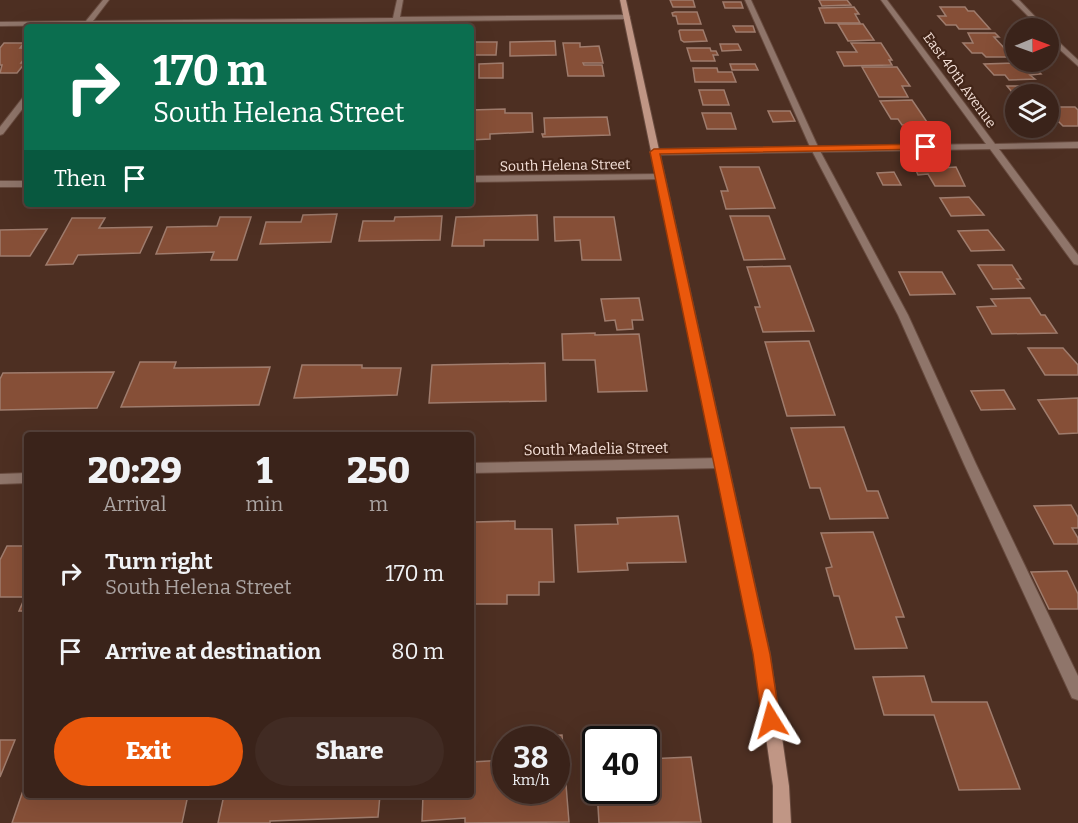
<!DOCTYPE html>
<style>
body{margin:0;font-family:Bitter,serif;background:#412b23;color:#f1f3f6;height:100vh;display:flex;flex-direction:column;font-size:22px;white-space:nowrap}
*{box-sizing:border-box;margin:0}
p{font-size:20px;color:#aba4a2}
.icon{flex:none;width:33px;height:33px;fill:none;stroke:currentColor;stroke-width:2;stroke-linecap:round;stroke-linejoin:round}
.map{position:relative;flex:1;overflow:hidden}
.side{position:absolute;left:24px;top:432px;width:450px;height:366px;display:flex;flex-direction:column;background:#3a231a;border-radius:6px;box-shadow:0 6px 24px #0002,0 0 0 2px #544039}
.side>*{flex:none}
.top-card{position:absolute;left:24px;top:24px;width:450px;height:183px;border-radius:6px;box-shadow:0 6px 24px #0002,0 0 0 2px #544039;background:#0b6e4f;color:#fff;overflow:hidden}
.needle{width:39px;rotate:89deg}
.fabs{position:absolute;left:1005px;top:18px;display:grid;gap:12px}
.fabs a{display:grid;place-items:center;width:54px;height:54px;border-radius:50%;background:#3a231a;box-shadow:0 6px 24px #0002,0 0 0 2px #544039;font-size:30px}
.speed{position:absolute;left:492px;top:726px;display:flex;gap:12px;font-size:30px;font-weight:700;text-align:center}
.speed>*{display:grid;place-content:center;width:78px;height:78px;border-radius:50%;background:#3a231a;box-shadow:0 6px 24px #0002,0 0 0 2px #544039;line-height:1}
.speed small{font-size:15px;font-weight:400}
.speed .limit{border:3px solid #111;border-radius:9px;background:#fff;color:#111}
.pin{position:absolute;display:grid;place-items:center;width:51px;height:51px;color:#fff;margin:-26px;border-radius:12px;box-shadow:0 3px 9px #0006}
.me{position:absolute;width:66px;margin:-33px;rotate:352deg;stroke-linejoin:round;filter:drop-shadow(0 0 4px #0008)}
.turn{display:flex;align-items:center;gap:21px;height:126px;padding:0 30px;font-size:27px}
.turn .icon{width:78px;height:78px;stroke-width:2.5}
.turn b{display:block;font-size:42px;line-height:51px}
.then{display:flex;align-items:center;height:57px;padding:0 30px;background:#0003;gap:12px;font-size:22px}
.eta{display:flex;justify-content:space-evenly;align-items:center;height:102px;text-align:center}
.eta b{font-size:36px;font-weight:800;line-height:42px}
.cta{display:flex;gap:12px;margin-top:auto;padding:12px 30px}
.cta a{flex:1;height:69px;border-radius:36px;background:#ea580c;color:#fff;font-size:24px;font-weight:800;line-height:69px;text-align:center}
.cta a+a{background:#412b23;color:#f1f3f6}
ul{padding:0;list-style:none}
li{display:flex;align-items:center;gap:18px;height:78px;padding:0 30px}
li div{flex:1}
li b{display:block;font-size:22px}
li em{font-style:normal}
.map>svg:first-child{display:block}
.building{fill:#864f37;stroke:#9f7c6d;stroke-width:1.5}
.lines{fill:none;stroke-linecap:round;stroke-linejoin:round}
.lane-casing{stroke:#684b3f;stroke-width:2}
.street-casing{stroke:#684b3f;stroke-width:2}
.secondary-casing{stroke:#684b3f;stroke-width:2}
.lane{fill:#8f756a;fill-rule:evenodd}
.street{fill:#8f756a;fill-rule:evenodd}
.secondary{fill:#c09685;fill-rule:evenodd}
.route{fill:#ea580c;stroke:#983908;stroke-width:1.5}
.labels{text-anchor:middle;stroke-width:4.5;stroke-linejoin:round;paint-order:stroke}
.far-street-label{font-size:14px;fill:#f5e1d9;stroke:#422518}
.street-label{font-size:15px;fill:#f5e1d9;stroke:#422518}
</style>
<div class="map">
<svg width="1078" height="823" viewBox="0 0 1078 823">
<rect width="100%" height="100%" fill="#4d2f22"/>
<!-- building -->
<g class="building">
<polygon points="670,0 693,0 695,7 673,7"/>
<polygon points="819,0 847,0 851,5 822,6"/>
<polygon points="723,2 741,2 743,8 725,8"/>
<polygon points="854,7 859,14 855,14 860,23 825,23 819,8"/>
<polygon points="940,7 965,7 968,11 974,11 990,29 959,29 956,25 946,25 938,16 946,16"/>
<polygon points="675,12 697,12 701,24 678,24 676,16 673,16 672,13"/>
<polygon points="838,24 863,24 874,40 848,41"/>
<polygon points="733,26 753,26 755,32 736,32"/>
<polygon points="680,30 703,30 707,41 684,42 681,40 679,31"/>
<polygon points="968,33 995,33 999,37 994,37 1006,50 1011,50 1016,57 986,57 982,53 972,53 963,43 973,43"/>
<polygon points="555,41 556,55 510,56 510,42"/>
<polygon points="471,42 497,42 496,55 471,55"/>
<polygon points="4,43 24,43 20,48 27,48 27,55 21,63 25,63 17,73 0,73 2,65 0,65 0,48"/>
<polygon points="563,43 580,43 580,47 599,46 603,63 583,63 584,65 602,65 604,76 568,76"/>
<polygon points="851,43 881,43 892,60 889,60 892,65 844,66 837,52 857,52"/>
<polygon points="720,44 738,44 741,50 722,51"/>
<polygon points="687,48 710,48 711,51 716,51 718,55 713,55 715,61 691,61"/>
<polygon points="1012,61 1029,62 1041,74 1030,75 1035,79 1009,80 1005,75 994,75 984,64 1014,63"/>
<polygon points="503,63 503,78 479,78 479,64"/>
<polygon points="730,64 755,64 758,70 732,70"/>
<polygon points="862,67 897,67 910,86 902,86 908,97 879,97"/>
<polygon points="693,68 717,68 718,72 732,72 736,82 695,82"/>
<polygon points="1007,86 1031,86 1035,91 1041,91 1044,94 1016,94 1016,97"/>
<polygon points="699,90 724,90 729,105 703,105"/>
<polygon points="912,100 929,125 902,125 898,119 891,119 880,101"/>
<polygon points="1048,107 1075,107 1078,110 1078,126 1063,126 1059,122 1048,122"/>
<polygon points="505,109 505,113 532,113 533,132 490,134 490,139 471,140 471,110"/>
<polygon points="768,111 790,111 795,121 773,122"/>
<polygon points="702,113 731,113 736,129 707,129"/>
<polygon points="607,117 610,135 543,137 542,134 545,134 544,118"/>
<polygon points="925,163 937,163 940,168 956,167 965,186 935,186 928,174 918,175 915,168 927,168"/>
<polygon points="720,167 759,167 775,208 726,209 721,191 728,191"/>
<polygon points="894,172 901,185 883,185 877,173"/>
<polygon points="969,197 984,215 951,216 940,198"/>
<polygon points="337,214 331,242 260,244 266,222 301,222 303,215"/>
<polygon points="537,215 538,240 484,240 484,246 452,246 456,217"/>
<polygon points="442,216 440,240 359,241 363,221 394,221 395,217"/>
<polygon points="730,216 769,216 785,259 744,260"/>
<polygon points="220,217 251,217 237,260 211,260 214,252 156,254 167,227 217,226"/>
<polygon points="554,217 614,217 621,260 582,260 580,240 555,241"/>
<polygon points="72,218 105,218 99,228 152,227 140,253 78,255 73,264 46,265"/>
<polygon points="47,229 30,256 0,256 0,230"/>
<polygon points="988,230 1004,250 971,251 958,231"/>
<polygon points="978,265 1012,265 1021,279 1017,279 1024,288 993,289"/>
<polygon points="790,266 814,331 763,332 755,307 760,307 747,267"/>
<polygon points="899,272 942,272 955,294 910,295"/>
<polygon points="639,298 643,320 632,320 633,329 617,330 615,320 605,321 601,299"/>
<polygon points="1030,298 1041,315 1045,315 1057,333 992,334 977,307 996,306 991,299"/>
<polygon points="595,333 595,335 639,334 647,391 598,392 595,360 563,360 562,334"/>
<polygon points="809,341 835,415 787,416 765,342"/>
<polygon points="1028,348 1063,348 1078,365 1078,375 1045,375"/>
<polygon points="140,362 176,362 174,368 270,367 259,405 121,407"/>
<polygon points="545,363 546,401 429,403 432,365"/>
<polygon points="302,365 362,365 362,368 401,368 397,395 294,398"/>
<polygon points="114,372 97,408 0,410 0,379 3,373"/>
<polygon points="1004,390 1015,409 981,410 971,391"/>
<polygon points="1078,398 1078,433 1059,434 1038,400"/>
<polygon points="844,427 867,491 878,491 888,518 830,519 820,488 810,488 791,428"/>
<polygon points="1071,505 1078,517 1078,528 1072,528 1078,538 1078,544 1054,544 1034,506"/>
<polygon points="678,516 686,562 627,563 628,570 578,572 575,525 618,524 617,518"/>
<polygon points="515,521 515,529 552,529 554,582 539,582 539,595 507,595 507,604 471,604 471,535 474,535 475,522"/>
<polygon points="873,532 904,617 896,617 907,648 855,649 839,596 834,596 826,568 832,567 821,533"/>
<polygon points="7,546 27,546 27,611 19,611 25,597 0,597 0,560"/>
<polygon points="1067,571 1078,594 1078,609 1049,609 1031,572"/>
<polygon points="924,676 932,702 987,702 1020,789 959,790 934,715 884,715 873,677"/>
<polygon points="562,735 569,822 465,823 465,818 422,821 423,795 471,795 471,762 506,760 506,790 556,790 556,740 527,740 527,737"/>
<polygon points="0,740 15,740 0,777"/>
<polygon points="691,757 701,822 599,823 597,790 646,790 646,759"/>
<polygon points="27,779 27,795 188,795 182,823 12,823"/>
<polygon points="224,795 380,795 378,817 270,821 270,823 218,823"/>
</g>
<g class="lines">
<defs>
<g id="lane">
<polygon points="745,0 751,0 819,149 908,315 976,464 1078,676 1078,700 1072,698 964,464 898,315 811,149"/>
<polygon points="1012,0 1019,0 1046,28 1040,28"/>
<polygon points="1048,32 1078,60 1078,66 1048,39"/>
</g>
<g id="street">
<polygon points="103,0 109,0 93,21 393,18 397,0 403,0 400,17 627,15 630,17 627,19 90,25 86,27 83,25 0,26 0,22 86,21"/>
<polygon points="881,0 887,0 995,144 1078,142 1078,148 999,149 1078,255 1078,265 1074,264 990,149 654,155 650,152 654,149 986,144"/>
<polygon points="24,96 27,96 27,103 3,134 0,135 0,127"/>
<polygon points="660,174 664,177 663,179 471,182 471,176"/>
<rect x="0" y="181" width="27" height="6"/>
<polygon points="721,458 725,460 727,463 725,466 721,468 471,473 471,463"/>
<polygon points="27,473 27,483 0,484 0,474"/>
</g>
<polygon id="secondary" points="620,0 626,0 770,654 789,786 791,823 773,823 773,786 754,654"/>
</defs>
<!-- lane casing -->
<use href="#lane" class="lane-casing"/>
<!-- street casing -->
<use href="#street" class="street-casing"/>
<!-- secondary casing -->
<use href="#secondary" class="secondary-casing"/>
<!-- lane -->
<use href="#lane" class="lane"/>
<!-- street -->
<use href="#street" class="street"/>
<!-- secondary -->
<use href="#secondary" class="secondary"/>
</g>
<!-- route -->
<polygon class="route" points="926,144 929,145 929,149 660,154 770,654 780,720 778,726 771,729 765,726 762,720 753,654 650,152 654,149"/>
<g class="labels">
<!-- far-street labels -->
<g class="far-street-label">
<text transform="translate(960 80) rotate(54)" y="5">East 40th Avenue</text>
<text transform="translate(565 165) rotate(-1)" y="5">South Helena Street</text>
</g>
<!-- street labels -->
<g class="street-label">
<text transform="translate(596 449) rotate(-1)" y="5">South Madelia Street</text>
</g>
</g>
</svg>
<div class="fabs">
<a><svg class="needle" viewBox="-14 -14 28 28"><path d="M0-13l5 13h-10z" fill="#e53935"/><path d="M0 13l5-13h-10z" fill="#aba4a2"/></svg></a>
<a><svg class="icon" aria-label="layers" viewBox="0 0 24 24"><path d="M12 4l9 5-9 5-9-5zM3 14l9 5 9-5"/></svg></a>
</div>
<div class="speed"><div>38<small>km/h</small></div><div class="limit">40</div></div>
<div class="pin" style="left:926px;top:147px;background:#d93025"><svg class="icon" aria-label="arrive" viewBox="0 0 24 24"><path d="M6 21V4h12l-3 4 3 4H6"/></svg></div>
<svg class="me" style="left:771px;top:720px" viewBox="-20 -20 40 40"><path d="M0-17L14 15 0 8-14 15z" fill="#ea580c" stroke="#fff" stroke-width="4"/></svg>
<div class="top-card">
<div class="turn"><svg class="icon" aria-label="right" viewBox="0 0 24 24"><path d="M7 20v-9h11M14 6l5 5-5 5"/></svg><div><b>170 m</b>South Helena Street</div></div>
<div class="then">Then<svg class="icon" aria-label="arrive" viewBox="0 0 24 24"><path d="M6 21V4h12l-3 4 3 4H6"/></svg></div>
</div>
<section class="side">
<div class="eta">
<div><b>20:29</b><p>Arrival</p></div>
<div><b>1</b><p>min</p></div>
<div><b>250</b><p>m</p></div>
</div>
<ul>
<li><svg class="icon" aria-label="right" viewBox="0 0 24 24"><path d="M7 20v-9h11M14 6l5 5-5 5"/></svg><div><b>Turn right</b><p>South Helena Street</p></div><em>170 m</em></li>
<li><svg class="icon" aria-label="arrive" viewBox="0 0 24 24"><path d="M6 21V4h12l-3 4 3 4H6"/></svg><div><b>Arrive at destination</b></div><em>80 m</em></li>
</ul>
<div class="cta"><a>Exit</a><a>Share</a></div>
</section>
</div>
